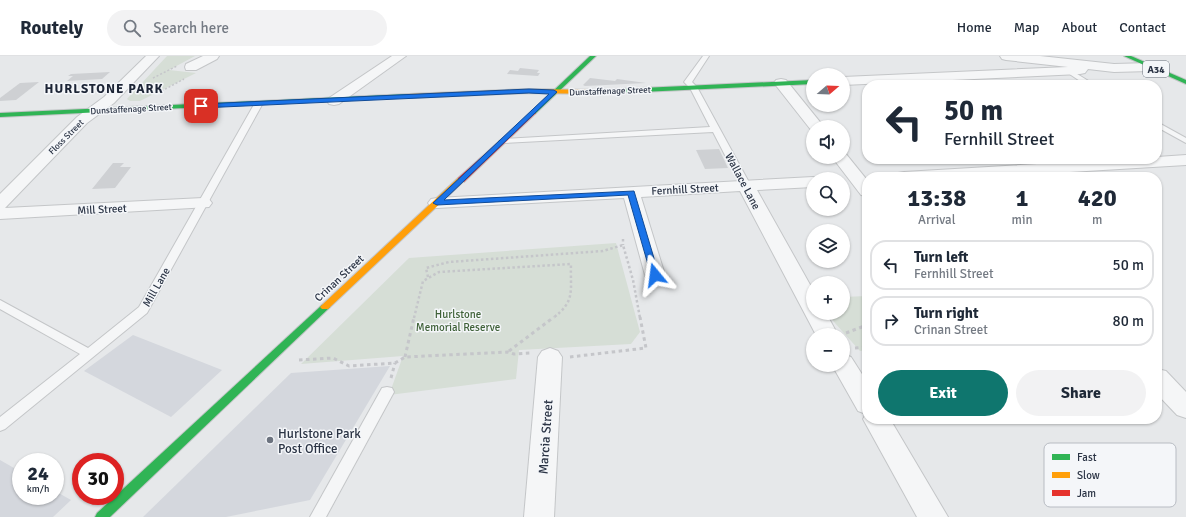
<!DOCTYPE html>
<meta charset="utf-8">
<style>
body{margin:0;font-family:Signika,sans-serif;background:#f2f2f3;color:#1f2937;height:100vh;display:flex;flex-direction:column;font-size:15px;white-space:nowrap}
*{box-sizing:border-box;margin:0}
p{font-size:13px;color:#747a83}
.icon{flex:none;width:22px;height:22px;fill:none;stroke:currentColor;stroke-width:2;stroke-linecap:round;stroke-linejoin:round}
.map{position:relative;flex:1;overflow:hidden}
.side{position:absolute;left:862px;top:116px;width:300px;height:252px;display:flex;flex-direction:column;background:#fff;border-radius:16px;box-shadow:0 1px 3px #0004}
.side>*{flex:none}
.guide{position:absolute;left:862px;top:24px;width:300px;height:84px;border-radius:16px;box-shadow:0 1px 3px #0004;background:#fff;color:#1f2937;overflow:hidden}
.needle{width:26px;rotate:71deg}
.tools{position:absolute;left:806px;top:12px;display:grid;gap:8px}
.tools a{display:grid;place-items:center;width:44px;height:44px;border-radius:50%;background:#fff;box-shadow:0 1px 3px #0004;font-size:20px}
.speed{position:absolute;left:12px;top:397px;display:flex;gap:8px;font-size:20px;font-weight:700;text-align:center}
.speed>*{display:grid;place-content:center;width:52px;height:52px;border-radius:50%;background:#fff;box-shadow:0 1px 3px #0004;line-height:1}
.speed small{font-size:10px;font-weight:400}
.speed .limit{border:6px solid #d22;background:#fff;color:#111}
.pin{position:absolute;display:grid;place-items:center;width:34px;height:34px;color:#fff;margin:-17px;border-radius:8px;box-shadow:0 2px 6px #0006}
.me{position:absolute;width:44px;margin:-22px;rotate:344deg;stroke-linejoin:round;filter:drop-shadow(0 0 3px #0008)}
.turn{display:flex;align-items:center;gap:14px;height:84px;padding:0 16px;font-size:18px}
.turn .icon{width:52px;height:52px;stroke-width:2.5}
.turn b{display:block;font-size:28px;line-height:34px}
.eta{display:flex;justify-content:space-evenly;align-items:center;height:68px;text-align:center}
.eta b{font-size:24px;font-weight:800;line-height:28px}
.action{display:flex;gap:8px;margin-top:auto;padding:8px 16px}
.action a{flex:1;height:46px;border-radius:24px;background:#0f766e;color:#fff;font-size:16px;font-weight:800;line-height:46px;text-align:center}
.action a+a{background:#f2f2f3;color:#1f2937}
ul{padding:0;list-style:none}
li{display:flex;align-items:center;gap:12px;height:50px;margin:0 8px 6px;padding:0 8px;border:2px solid #e0e1e3;border-radius:16px}
li div{flex:1}
li b{display:block;font-size:15px}
li em{font-style:normal}
header{display:flex;align-items:center;gap:24px;box-sizing:border-box;height:56px;padding:0 20px;background:#fff;border-bottom:1px solid #e0e1e3}
header strong{font-size:19px}
nav{display:flex;gap:22px;margin-inline-start:auto;font-size:14px}
.search{width:280px;height:36px;background:#f2f2f3;display:flex;align-items:center;gap:10px;box-sizing:border-box;padding:0 14px;border-radius:22px;color:#747a83;font-size:15px}
.map>svg:first-child{display:block}
.built{fill:#d4d7dd}
.green{fill:#d6ded6}
.building{fill:#ced0d3}
.lines{fill:none;stroke-linecap:round;stroke-linejoin:round}
.lane-casing{stroke:#c4c6c8;stroke-width:2}
.street-casing{stroke:#c4c6c8;stroke-width:2}
.fast-casing{stroke:#c4c6c8;stroke-width:2}
.slow-casing{stroke:#c4c6c8;stroke-width:2}
.jam-casing{stroke:#c4c6c8;stroke-width:2}
.path-far2{stroke:#c5c6ca;stroke-width:1.5;stroke-dasharray:2 2;stroke-linecap:butt}
.path-far1{stroke:#c5c6ca;stroke-width:2.5;stroke-dasharray:2.5 2.5;stroke-linecap:butt}
.path{stroke:#c5c6ca;stroke-width:3;stroke-dasharray:3.5 3.5;stroke-linecap:butt}
.lane{fill:#f5f6f7;fill-rule:evenodd}
.street{fill:#f5f6f7;fill-rule:evenodd}
.fast{fill:#30b455;fill-rule:evenodd}
.slow{fill:#ff9f0a;fill-rule:evenodd}
.jam{fill:#e5322d;fill-rule:evenodd}
.route{fill:#1a73e8;stroke:#114b97}
.poi-dot{fill:#6c737f;stroke:#f4f6f9;stroke-width:1.5}
.labels{text-anchor:middle;stroke-width:3;stroke-linejoin:round;paint-order:stroke}
.far-street-label{font-size:9px;fill:#2b3445;stroke:#f4f6f9}
.shield{fill:#f4f6f9;stroke:#676e7b;stroke-width:1}
.shield-label{font-size:10px;font-weight:bold;fill:#2b3445}
.street-label{font-size:11px;fill:#2b3445;stroke:#f4f6f9}
.park-label{font-size:11px;fill:#3f6138;stroke:#f4f6f9}
.far-district-label{font-size:13px;font-weight:bold;letter-spacing:1px;fill:#1d2536;stroke:#f4f6f9}
.near-poi-label{font-size:13px;fill:#2b3445;stroke:#f4f6f9;text-anchor:start}
.near-street-label{font-size:13px;fill:#2b3445;stroke:#f4f6f9}
.key{fill:#f4f6f9;stroke:#b8bcc3;stroke-width:1}
.key-label{font-size:11px;fill:#2b3445}
</style>
<header>
<strong>Routely</strong>
<div class="search"><svg class="icon" aria-label="search" viewBox="0 0 24 24"><circle cx="10" cy="10" r="6"/><path d="M15 15l6 6"/></svg>Search here</div>
<nav><a>Home</a><a>Map</a><a>About</a><a>Contact</a></nav>
</header>
<div class="map">
<svg width="1186" height="461" viewBox="0 0 1186 461">
<rect width="100%" height="100%" fill="#e6e8ea"/>
<!-- built -->
<g class="built">
<polygon points="133,279 222,314 171,361 84,315"/>
<polygon points="390,310 310,444 226,461 143,461 291,317"/>
<polygon points="0,404 21,416 21,440 55,440 55,435 71,444 53,461 0,461"/>
</g>
<!-- green -->
<g class="green">
<polygon points="167,0 195,0 169,14 196,17 140,45 130,45 127,43"/>
<polygon points="616,187 640,276 631,288 519,294 516,323 389,339 403,300 301,308 409,202"/>
<polygon points="867,240 867,294 860,295 826,257 843,257 843,241"/>
</g>
<!-- building -->
<g class="building">
<polygon points="520,12 539,14 537,17 540,17 538,20 507,18 510,14 518,15"/>
<polygon points="110,16 102,23 67,25 73,20 68,20 71,18"/>
<polygon points="590,22 615,25 617,23 646,27 585,30 583,29"/>
<polygon points="39,26 16,44 0,45 0,42 20,27"/>
<polygon points="719,93 728,112 705,113 696,94"/>
<polygon points="113,107 124,107 120,111 131,111 115,132 92,133"/>
</g>
<g class="lines">
<defs>
<g id="lane">
<polygon points="703,0 709,0 692,26 697,31 751,130 749,132 743,132 741,130 713,76 503,87 499,85 503,83 710,71 690,32 684,26"/>
<polygon points="1065,13 1069,13 1095,29 1086,29 1065,15"/>
<polygon points="256,45 262,45 263,47 147,257 5,373 0,375 0,361 80,298 0,253 0,244 88,292 139,251"/>
<polygon points="1157,66 1186,82 1186,87 1157,71"/>
<polygon points="387,331 392,332 394,336 326,461 310,461 382,332"/>
</g>
<g id="street">
<polygon points="146,0 159,0 114,47 87,67 5,152 203,142 209,143 212,147 209,151 0,163 0,138 77,61 104,41"/>
<polygon points="203,0 219,0 217,3 196,14 186,14 185,11 186,8"/>
<polygon points="392,0 406,0 339,48 334,49 329,48 327,45 329,42"/>
<polygon points="1000,0 1040,0 1114,8 1150,7 1155,8 1156,11 1155,14 1150,15 1114,16 1088,13 1085,17 1080,18 843,29 843,21 1068,11 1006,4 1002,3"/>
<polygon points="781,23 786,24 824,71 813,71 813,75 811,74 774,27 776,24"/>
<polygon points="843,97 846,98 867,124 867,140 861,139 832,101 843,101"/>
<polygon points="1186,99 1186,109 987,121 896,121 898,117 904,116 1121,103 1157,103 1157,101"/>
<polygon points="813,121 820,123 813,123 813,131 757,134 813,234 813,257 826,257 838,279 816,279 740,135 641,141 665,219 662,224 655,226 648,224 645,219 624,142 437,152 431,151 428,147 431,143 437,142"/>
<polygon points="550,292 558,295 562,301 554,461 524,461 538,301 542,295"/>
<polygon points="843,298 851,301 867,326 867,363 890,363 948,461 917,461 863,363 866,358 858,355 832,309 843,309"/>
<polygon points="1157,313 1166,315 1186,336 1186,362 1177,359 1157,338"/>
</g>
<g id="fast">
<polygon points="590,0 596,0 535,58 531,58 531,56"/>
<polygon points="1124,0 1131,0 1186,24 1186,28"/>
<polygon points="813,24 813,28 599,38 596,36 599,34"/>
<polygon points="409,38 412,40 411,41 0,61 0,57"/>
<polygon points="325,248 330,251 328,253 110,461 95,461 97,457 322,249"/>
</g>
<g id="slow">
<polygon points="529,33 599,34 602,36 599,38 529,37 409,42 406,40 409,38"/>
<polygon points="458,122 464,122 465,124 328,253 322,253 320,251 322,249"/>
</g>
<polygon id="jam" points="533,55 536,57 535,58 464,126 458,126 458,122"/>
</defs>
<!-- lane casing -->
<use href="#lane" class="lane-casing"/>
<!-- street casing -->
<use href="#street" class="street-casing"/>
<!-- fast casing -->
<use href="#fast" class="fast-casing"/>
<!-- slow casing -->
<use href="#slow" class="slow-casing"/>
<!-- jam casing -->
<use href="#jam" class="jam-casing"/>
<!-- path-far2 -->
<g class="path-far2">
<polyline points="153,22 177,10"/>
<polyline points="158,37 184,23"/>
</g>
<!-- path-far1 -->
<g class="path-far1">
<polyline points="623,183 623,189"/>
<polyline points="428,221 426,212 449,206 603,195 623,189 633,224 640,262"/>
<path d="M414 262 423 225 439 216 571 208C570 235 576 245 553 262"/>
</g>
<!-- path -->
<g class="path">
<polyline points="846,277 867,269"/>
<polyline points="855,292 867,291"/>
<polyline points="509,295 554,261"/>
<polyline points="405,301 414,261"/>
<polyline points="570,301 646,292 640,261"/>
<polyline points="299,304 333,302 349,310 395,307 405,301 508,296 514,298 530,297"/>
<polyline points="391,322 395,307"/>
</g>
<!-- lane -->
<use href="#lane" class="lane"/>
<!-- street -->
<use href="#street" class="street"/>
<!-- fast -->
<use href="#fast" class="fast"/>
<!-- slow -->
<use href="#slow" class="slow"/>
<!-- jam -->
<use href="#jam" class="jam"/>
</g>
<!-- route -->
<polygon class="route" points="529,33 554,34 557,36 444,144 634,135 659,219 658,221 655,222 651,219 628,139 437,149 433,147 549,38 529,37 201,52 198,50 201,48"/>
<!-- markers -->
<circle class="poi-dot" cx="270" cy="384" r="4"/>
<g class="labels">
<!-- far-street labels -->
<g class="far-street-label">
<text transform="translate(610 35) rotate(-2)" y="3">Dunstaffenage Street</text>
<text transform="translate(131 53) rotate(-3)" y="3">Dunstaffenage Street</text>
<text transform="translate(66 81) rotate(-45)" y="3">Floss Street</text>
</g>
<!-- shield labels -->
<rect class="shield" x="1143" y="5" width="26" height="16" rx="3"/>
<g class="shield-label">
<text x="1156" y="17">A34</text>
</g>
<!-- street labels -->
<g class="street-label">
<text transform="translate(743 125) rotate(62)" y="4">Wallace Lane</text>
<text transform="translate(685 133) rotate(-3)" y="4">Fernhill Street</text>
<text transform="translate(102 153) rotate(-3)" y="4">Mill Street</text>
<text transform="translate(339 222) rotate(-43)" y="4">Crinan Street</text>
<text transform="translate(156 231) rotate(-60)" y="4">Mill Lane</text>
</g>
<!-- park labels -->
<g class="park-label">
<text x="458" y="262">Hurlstone<tspan x="458" dy="13">Memorial Reserve</tspan></text>
</g>
<!-- far-district labels -->
<g class="far-district-label">
<text x="104" y="37">HURLSTONE PARK</text>
</g>
<!-- near-poi labels -->
<g class="near-poi-label">
<text x="278" y="382">Hurlstone Park<tspan x="278" dy="15">Post Office</tspan></text>
</g>
<!-- near-street labels -->
<g class="near-street-label">
<text transform="translate(545 381) rotate(-86)" y="5">Marcia Street</text>
</g>
</g>
<!-- legend -->
<rect x="1044" y="387" width="132" height="64" rx="6" class="key"/>
<rect x="1052" y="398" width="18" height="6" fill="#30b455"/>
<rect x="1052" y="416" width="18" height="6" fill="#ff9f0a"/>
<rect x="1052" y="434" width="18" height="6" fill="#e5322d"/>
<g class="key-label">
<text x="1077" y="405">Fast</text>
<text x="1077" y="423">Slow</text>
<text x="1077" y="441">Jam</text>
</g>
</svg>
<div class="tools">
<a><svg class="needle" viewBox="-14 -14 28 28"><path d="M0-13l5 13h-10z" fill="#e53935"/><path d="M0 13l5-13h-10z" fill="#747a83"/></svg></a>
<a><svg class="icon" aria-label="sound" viewBox="0 0 24 24"><path d="M4 9h4l5-4v14l-5-4H4zM17 9q2 3 0 6"/></svg></a>
<a><svg class="icon" aria-label="search" viewBox="0 0 24 24"><circle cx="10" cy="10" r="6"/><path d="M15 15l6 6"/></svg></a>
<a><svg class="icon" aria-label="layers" viewBox="0 0 24 24"><path d="M12 4l9 5-9 5-9-5zM3 14l9 5 9-5"/></svg></a>
<a>+</a>
<a>−</a>
</div>
<div class="speed"><div>24<small>km/h</small></div><div class="limit">30</div></div>
<div class="pin" style="left:201px;top:50px;background:#d93025"><svg class="icon" aria-label="arrive" viewBox="0 0 24 24"><path d="M6 21V4h12l-3 4 3 4H6"/></svg></div>
<svg class="me" style="left:655px;top:219px" viewBox="-20 -20 40 40"><path d="M0-17L14 15 0 8-14 15z" fill="#1a73e8" stroke="#fff" stroke-width="4"/></svg>
<div class="guide">
<div class="turn"><svg class="icon" aria-label="left" viewBox="0 0 24 24"><path d="M17 20v-9H6M10 6l-5 5 5 5"/></svg><div><b>50 m</b>Fernhill Street</div></div>
</div>
<section class="side">
<div class="eta">
<div><b>13:38</b><p>Arrival</p></div>
<div><b>1</b><p>min</p></div>
<div><b>420</b><p>m</p></div>
</div>
<ul>
<li><svg class="icon" aria-label="left" viewBox="0 0 24 24"><path d="M17 20v-9H6M10 6l-5 5 5 5"/></svg><div><b>Turn left</b><p>Fernhill Street</p></div><em>50 m</em></li>
<li><svg class="icon" aria-label="right" viewBox="0 0 24 24"><path d="M7 20v-9h11M14 6l5 5-5 5"/></svg><div><b>Turn right</b><p>Crinan Street</p></div><em>80 m</em></li>
</ul>
<div class="action"><a>Exit</a><a>Share</a></div>
</section>
</div>
